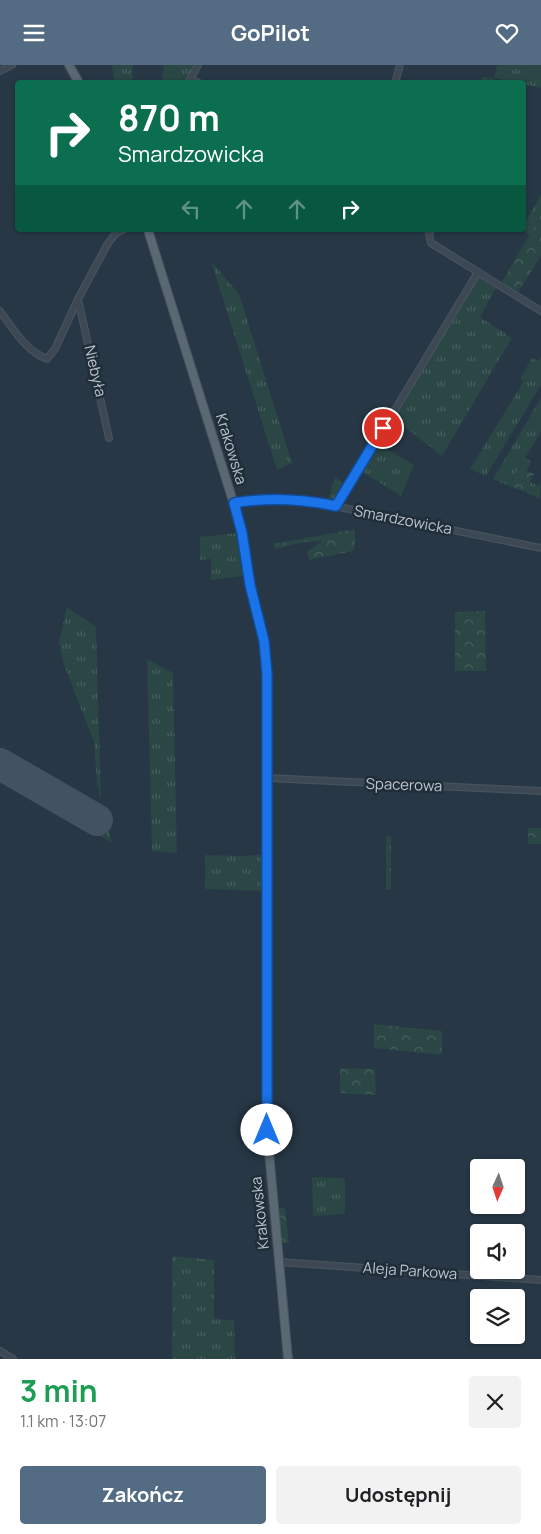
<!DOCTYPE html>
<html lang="pl">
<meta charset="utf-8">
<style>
body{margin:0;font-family:Manrope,sans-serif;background:#f2f2f2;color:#202124;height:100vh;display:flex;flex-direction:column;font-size:19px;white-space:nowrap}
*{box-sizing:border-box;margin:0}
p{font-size:16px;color:#757577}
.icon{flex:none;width:28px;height:28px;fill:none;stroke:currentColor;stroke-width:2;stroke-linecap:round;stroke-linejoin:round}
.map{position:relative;height:1294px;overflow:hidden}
.side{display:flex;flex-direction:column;background:#fff;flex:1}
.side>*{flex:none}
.hud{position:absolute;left:15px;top:15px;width:511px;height:152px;border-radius:5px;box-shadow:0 1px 4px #0004;background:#0b6e4f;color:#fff;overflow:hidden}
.needle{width:32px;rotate:183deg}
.tools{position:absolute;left:470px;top:1094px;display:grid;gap:10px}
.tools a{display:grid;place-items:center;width:55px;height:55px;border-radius:5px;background:#fff;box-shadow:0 1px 4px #0004;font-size:25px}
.pin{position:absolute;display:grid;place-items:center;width:42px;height:42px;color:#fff;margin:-21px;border:2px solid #fff;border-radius:50%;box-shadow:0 1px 5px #0007}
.me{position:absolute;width:55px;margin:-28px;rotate:0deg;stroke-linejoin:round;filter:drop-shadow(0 0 4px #0008)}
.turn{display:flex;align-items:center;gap:18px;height:105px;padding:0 20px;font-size:22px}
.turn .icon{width:65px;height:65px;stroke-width:2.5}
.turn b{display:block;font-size:35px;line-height:42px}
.lanes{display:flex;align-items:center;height:48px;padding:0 20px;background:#0003;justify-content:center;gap:25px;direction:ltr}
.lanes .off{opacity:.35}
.round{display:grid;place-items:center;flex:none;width:52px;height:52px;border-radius:5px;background:#f2f2f2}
.headline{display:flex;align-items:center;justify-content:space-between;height:85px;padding:0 20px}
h1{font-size:30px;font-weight:700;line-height:38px;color:#1e9e55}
.action{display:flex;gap:10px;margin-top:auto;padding:10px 20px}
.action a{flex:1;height:58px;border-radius:5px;background:#536c84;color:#fff;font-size:20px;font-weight:700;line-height:58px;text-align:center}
.action a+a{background:#f2f2f2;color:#202124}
header{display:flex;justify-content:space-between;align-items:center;height:65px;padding:0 20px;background:#536c84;color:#fff;font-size:22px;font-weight:700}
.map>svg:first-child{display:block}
.grass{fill:url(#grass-tufts)}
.forest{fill:url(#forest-crowns)}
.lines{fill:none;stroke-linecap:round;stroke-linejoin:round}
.runway{stroke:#425260;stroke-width:32}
.minor-casing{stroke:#46525d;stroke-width:8}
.major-casing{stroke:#46525d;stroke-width:10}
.minor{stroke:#3c4954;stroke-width:5.5}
.major{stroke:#5a6874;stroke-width:8}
.route-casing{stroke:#114b97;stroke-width:12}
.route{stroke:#1a73e8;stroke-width:9}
.labels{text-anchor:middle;stroke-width:5;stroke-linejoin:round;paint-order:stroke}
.street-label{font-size:15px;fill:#bac4cd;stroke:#202e3a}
</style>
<header><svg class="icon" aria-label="menu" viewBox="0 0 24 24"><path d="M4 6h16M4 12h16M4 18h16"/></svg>GoPilot<svg class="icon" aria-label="heart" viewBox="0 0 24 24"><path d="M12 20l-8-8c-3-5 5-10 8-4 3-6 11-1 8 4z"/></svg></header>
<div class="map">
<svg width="541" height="1294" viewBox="0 0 541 1294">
<defs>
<pattern id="grass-tufts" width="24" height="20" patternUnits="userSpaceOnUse" patternTransform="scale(1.25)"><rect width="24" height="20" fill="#2a4645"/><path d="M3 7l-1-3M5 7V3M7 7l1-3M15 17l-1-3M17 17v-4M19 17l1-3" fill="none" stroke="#475f5f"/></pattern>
<pattern id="forest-crowns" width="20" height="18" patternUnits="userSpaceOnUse" patternTransform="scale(1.25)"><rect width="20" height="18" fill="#2a4645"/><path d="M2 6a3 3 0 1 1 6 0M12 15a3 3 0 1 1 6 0" fill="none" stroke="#475f5f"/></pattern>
</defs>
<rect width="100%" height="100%" fill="#273745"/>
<!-- grass -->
<g class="grass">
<polygon points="112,0 133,0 132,16 114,15"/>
<polygon points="164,0 196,0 187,17 162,18"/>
<polygon points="497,0 541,0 541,23 524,19 524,18 514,17 494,13 494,17 481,17 482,12 494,13"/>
<polygon points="541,130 541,150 530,169 522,165 524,165 524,159"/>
<polygon points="211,196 239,229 292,398 277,405"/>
<polygon points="478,210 497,221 480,252 512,273 442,391 393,353"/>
<polygon points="541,292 541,320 486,411 470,404 524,316 520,314 532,293 538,296"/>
<polygon points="541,333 541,367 525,393 532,397 526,406 519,402 509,421 493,414"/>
<polygon points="378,379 414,400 401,431 361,406"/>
<polygon points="335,412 346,420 337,437 328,435"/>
<polygon points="530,417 539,421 541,417 540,434 525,427"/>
<polygon points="237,468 243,511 211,515 211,494 200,495 200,472"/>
<polygon points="67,542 96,562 101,736 97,717 94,677 64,600 59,577"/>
<polygon points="147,594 173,608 177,788 152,786"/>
<polygon points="0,684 103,743 112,778 0,714"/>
<polygon points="264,789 262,826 205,824 205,790 244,791"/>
<polygon points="312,1112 345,1113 345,1149 313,1151"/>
<polygon points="172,1191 214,1195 214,1254 234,1255 235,1294 172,1294"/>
</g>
<!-- forest -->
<g class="forest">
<polygon points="541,150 541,191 517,229 501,218"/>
<polygon points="519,402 534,409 525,427 509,421"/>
<polygon points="355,464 355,482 353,486 309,495 307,487 322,476 304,477 275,484 273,479"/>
<polygon points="485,546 486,606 455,606 455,547"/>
<rect x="528" y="763" width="13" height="16"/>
<rect x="386" y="771" width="5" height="54"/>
<polygon points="374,959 442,966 442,990 374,983"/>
<polygon points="340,1003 375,1004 376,1030 340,1028"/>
<polygon points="278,1143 285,1143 289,1178 281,1178"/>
</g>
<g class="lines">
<!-- runway -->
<polyline class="runway" points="0,699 97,755"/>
<defs>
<g id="minor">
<polyline points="0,6 12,0"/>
<polyline points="190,14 199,18"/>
<polyline points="188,18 198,0"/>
<polyline points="395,18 400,0"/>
<polyline points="431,165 429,169 431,178 541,246"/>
<polyline points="78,234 109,373"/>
<path d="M0 246C13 264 26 286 47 294L55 284 78 234 107 180 115 169 123 165"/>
<polyline points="234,438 273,434 304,435 541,483"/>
<polyline points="337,441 478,207"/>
<polyline points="267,713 541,726"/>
<polyline points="279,1197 541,1215"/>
<polyline points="0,1286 13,1294"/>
</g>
<g id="major">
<polyline points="69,0 79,18"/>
<polyline points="148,165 237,449 243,473 250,520 264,576 267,609 267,1065 288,1294"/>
</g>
</defs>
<!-- minor casing -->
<use href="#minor" class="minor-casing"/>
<!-- major casing -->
<use href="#major" class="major-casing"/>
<!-- minor -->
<use href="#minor" class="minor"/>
<!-- major -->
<use href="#major" class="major"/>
</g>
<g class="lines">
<defs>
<path id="route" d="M267 1065V609L264 576 250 520 242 468 234 438C269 432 301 434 336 441L383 363"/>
</defs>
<!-- route casing -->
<use href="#route" class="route-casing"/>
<!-- route -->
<use href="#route" class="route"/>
</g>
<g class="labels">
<!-- street labels -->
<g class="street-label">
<text transform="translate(95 306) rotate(77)" y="5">Niebyła</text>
<text transform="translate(231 384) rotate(73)" y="5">Krakowska</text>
<text transform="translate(403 455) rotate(11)" y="5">Smardzowicka</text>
<text transform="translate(404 720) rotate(2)" y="5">Spacerowa</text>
<text transform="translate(260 1148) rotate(-96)" y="5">Krakowska</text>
<text transform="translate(410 1206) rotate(4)" y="5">Aleja Parkowa</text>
</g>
</g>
</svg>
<div class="tools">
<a><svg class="needle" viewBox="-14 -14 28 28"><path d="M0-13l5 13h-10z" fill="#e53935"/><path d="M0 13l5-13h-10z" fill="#757577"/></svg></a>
<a><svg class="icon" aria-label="sound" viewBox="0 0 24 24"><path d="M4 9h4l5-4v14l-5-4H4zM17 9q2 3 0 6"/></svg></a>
<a><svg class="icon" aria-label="layers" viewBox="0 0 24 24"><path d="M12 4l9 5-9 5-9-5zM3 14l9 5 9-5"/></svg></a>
</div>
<div class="pin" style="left:383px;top:363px;background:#d93025"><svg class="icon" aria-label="arrive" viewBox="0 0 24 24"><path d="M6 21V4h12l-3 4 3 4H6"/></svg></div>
<svg class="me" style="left:267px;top:1065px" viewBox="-20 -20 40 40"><circle r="19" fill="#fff"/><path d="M0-13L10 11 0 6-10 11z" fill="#1a73e8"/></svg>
<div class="hud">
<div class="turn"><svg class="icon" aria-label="right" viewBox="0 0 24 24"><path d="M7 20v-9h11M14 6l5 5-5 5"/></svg><div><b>870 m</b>Smardzowicka</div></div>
<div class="lanes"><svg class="icon off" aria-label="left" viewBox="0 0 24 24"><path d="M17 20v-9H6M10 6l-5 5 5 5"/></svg><svg class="icon off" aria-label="ahead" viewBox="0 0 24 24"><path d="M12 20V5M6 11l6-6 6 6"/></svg><svg class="icon off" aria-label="ahead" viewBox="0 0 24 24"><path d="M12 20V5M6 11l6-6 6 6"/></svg><svg class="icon" aria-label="right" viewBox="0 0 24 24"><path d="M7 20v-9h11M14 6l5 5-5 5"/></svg></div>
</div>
</div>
<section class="side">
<div class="headline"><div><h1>3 min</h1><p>1.1 km · 13:07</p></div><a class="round"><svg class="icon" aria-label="close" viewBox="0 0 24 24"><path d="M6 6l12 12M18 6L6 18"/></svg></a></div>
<div class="action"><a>Zakończ</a><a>Udostępnij</a></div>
</section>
